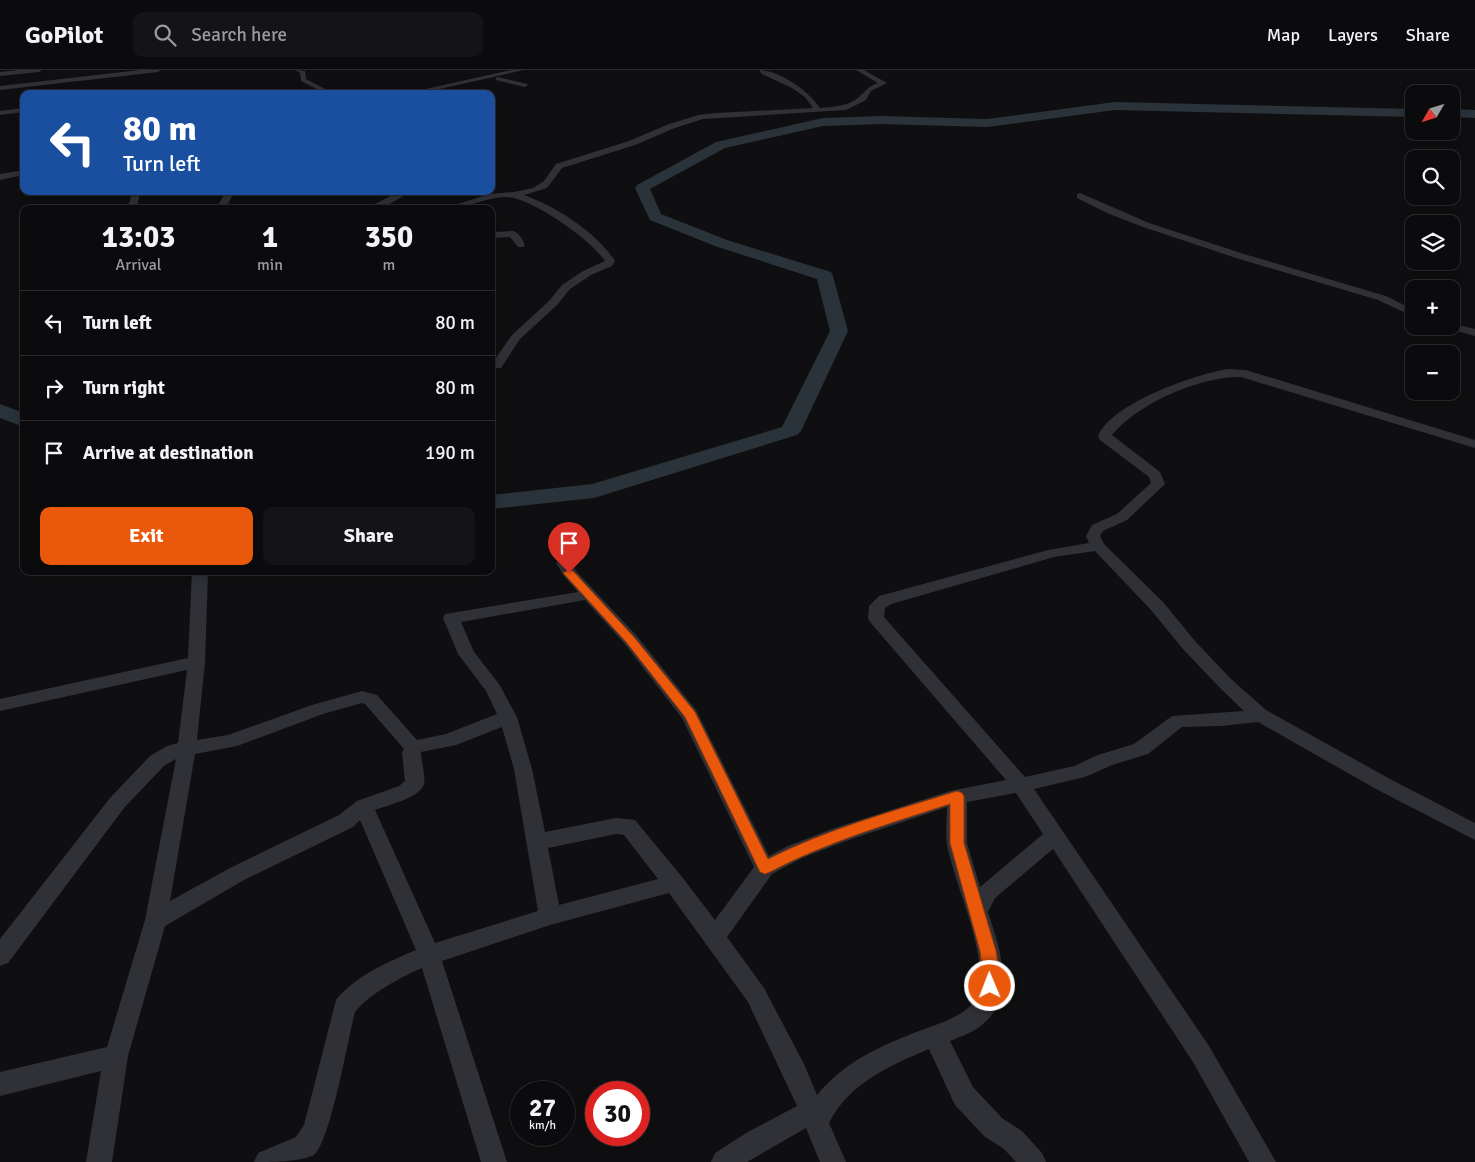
<!DOCTYPE html>
<meta charset="utf-8">
<style>
body{margin:0;font-family:Signika,sans-serif;background:#141416;color:#f1f3f6;height:100vh;display:flex;flex-direction:column;font-size:19px;white-space:nowrap}
*{box-sizing:border-box;margin:0}
p{font-size:16px;color:#9a9b9d}
.icon{flex:none;width:28px;height:28px;fill:none;stroke:currentColor;stroke-width:2;stroke-linecap:round;stroke-linejoin:round}
.map{position:relative;flex:1;overflow:hidden}
.sheet{position:absolute;left:20px;top:135px;width:475px;height:370px;display:flex;flex-direction:column;background:#0b0b0d;border-radius:10px;box-shadow:0 2px 12px #0003,0 0 0 1px #2b2b2e}
.sheet>*{flex:none}
.hud{position:absolute;left:20px;top:20px;width:475px;height:105px;border-radius:10px;box-shadow:0 2px 12px #0003,0 0 0 1px #2b2b2e;background:#1a4fa0;color:#fff;overflow:hidden}
.needle{width:32px;rotate:231deg}
.buttons{position:absolute;left:1405px;top:15px;display:grid;gap:10px}
.buttons a{display:grid;place-items:center;width:55px;height:55px;border-radius:10px;background:#0b0b0d;box-shadow:0 2px 12px #0003,0 0 0 1px #2b2b2e;font-size:25px}
.speed{position:absolute;left:510px;top:1011px;display:flex;gap:10px;font-size:25px;font-weight:700;text-align:center}
.speed>*{display:grid;place-content:center;width:65px;height:65px;border-radius:50%;background:#0b0b0d;box-shadow:0 2px 12px #0003,0 0 0 1px #2b2b2e;line-height:1}
.speed small{font-size:12px;font-weight:400}
.speed .limit{border:8px solid #d22;background:#fff;color:#111}
.pin{position:absolute;display:grid;place-items:center;width:42px;height:42px;color:#fff;margin:-51px -21px;border-radius:50% 50% 50% 0;rotate:-45deg;box-shadow:0 0 5px #0007}
.pin .icon{rotate:45deg}
.me{position:absolute;width:55px;margin:-28px;rotate:359deg;stroke-linejoin:round;filter:drop-shadow(0 0 4px #0008)}
.turn{display:flex;align-items:center;gap:18px;height:105px;padding:0 20px;font-size:22px}
.turn .icon{width:65px;height:65px;stroke-width:2.5}
.turn b{display:block;font-size:35px;line-height:42px}
.eta{display:flex;justify-content:space-evenly;align-items:center;height:85px;text-align:center}
.eta b{font-size:30px;font-weight:800;line-height:35px}
.button{display:flex;gap:10px;margin-top:auto;padding:10px 20px}
.button a{flex:1;height:58px;border-radius:10px;background:#ea580c;color:#fff;font-size:20px;font-weight:800;line-height:58px;text-align:center}
.button a+a{background:#141416;color:#f1f3f6}
ul{padding:0;list-style:none}
li{display:flex;align-items:center;gap:15px;height:65px;padding:0 20px;border-top:1px solid #2b2b2e}
li div{flex:1}
li b{display:block;font-size:19px}
li em{font-style:normal}
header{display:flex;align-items:center;gap:30px;box-sizing:border-box;height:70px;padding:0 25px;background:#0b0b0d;border-bottom:1px solid #2b2b2e}
header strong{font-size:24px}
nav{display:flex;gap:28px;margin-inline-start:auto;font-size:18px}
.search{width:350px;height:45px;background:#141416;display:flex;align-items:center;gap:12px;box-sizing:border-box;padding:0 18px;border-radius:10px;color:#9a9b9d;font-size:19px}
.map>svg:first-child{display:block}
.lines{fill:none;stroke-linecap:round;stroke-linejoin:round}
.river{fill:#293339;fill-rule:evenodd}
.minor{fill:#303136;fill-rule:evenodd}
.route{fill:#ea580c;stroke:#983908}
</style>
<header>
<strong>GoPilot</strong>
<div class="search"><svg class="icon" aria-label="search" viewBox="0 0 24 24"><circle cx="10" cy="10" r="6"/><path d="M15 15l6 6"/></svg>Search here</div>
<nav><a>Map</a><a>Layers</a><a>Share</a></nav>
</header>
<div class="map">
<svg width="1475" height="1092" viewBox="0 0 1475 1092">
<rect width="100%" height="100%" fill="#0f0f11"/>
<g class="lines">
<!-- river -->
<g class="river">
<polygon points="1115,32 1414,39 1414,47 1115,40 987,57 881,54 823,56 725,78 650,119 661,144 727,170 831,202 833,206 848,261 801,361 797,365 594,428 491,439 491,425 592,414 782,357 830,261 817,209 715,176 650,150 635,118 637,115 716,72 823,48 881,46 987,49"/>
<polygon points="1451,39 1475,40 1475,48 1451,47"/>
<polygon points="0,334 24,343 24,357 0,348"/>
</g>
<!-- minor -->
<g class="minor">
<polygon points="19,0 42,0 39,2 0,6 0,2"/>
<polygon points="140,0 161,0 158,2 0,20 0,16"/>
<polygon points="295,0 305,1 306,9 335,24 326,24 301,11 300,3"/>
<polygon points="511,0 524,0 417,24 403,24"/>
<path d="M759 0C779 0 809 21 820 38 833 37 849 36 859 27 867 20 867 17 878 13L856 0H864L887 13 871 21 866 30 846 40 703 49 675 58 635 75 562 98 547 118 524 125C557 137 596 162 615 191L612 196 591 205 570 219 557 235 520 269 501 298H493L491 295 512 265 549 231 562 215 583 201 605 191C591 170 532 128 507 127 485 127 467 139 447 139L448 137 490 124 514 122 533 118 544 111 556 94 629 71 669 54 699 45 716 43 813 38 805 27 792 18 762 4Z"/>
<polygon points="498,7 527,14 528,15 525,17 496,10 496,8"/>
<polygon points="24,38 24,42 0,45 0,41"/>
<polygon points="24,100 24,105 0,110 0,104"/>
<polygon points="133,121 141,121 136,139 127,139"/>
<polygon points="226,121 235,121 225,139 216,139"/>
<polygon points="400,121 412,121 381,139 355,139 359,136 373,135"/>
<polygon points="1080,123 1149,153 1244,184 1386,226 1414,240 1414,247 1378,230 1236,188 1143,157 1107,143 1077,128 1077,124"/>
<path d="M513 161C518 162 526 172 524 177H518L510 167 491 168V162Z"/>
<polygon points="1451,253 1475,259 1475,266 1446,258 1445,256 1451,256"/>
<path d="M1228 299 1246 300 1475 370V378L1241 307C1201 306 1138 333 1112 365L1160 402 1165 414 1127 450 1103 461 1100 466 1104 474 1163 532 1195 571 1231 609 1266 640 1390 709 1475 753V770L1376 719 1258 652 1221 656 1182 657 1148 684 1112 695 1085 707 1034 719 1209 976 1276 1092H1249L1193 992 1053 779 995 828 988 842C999 876 1017 925 984 953 975 962 962 966 950 971L973 1017 1002 1048 1022 1061 1042 1083 1046 1092H1016L1004 1079 984 1066 955 1035 929 979C891 995 849 1013 829 1053L846 1092H820L806 1058 747 1092H711L715 1083 748 1062 797 1036 748 932 669 823 550 855 442 891 507 1092H481L422 898C401 907 369 924 355 942 348 968 331 1070 314 1085 300 1092 271 1092 254 1092L258 1083 296 1067 304 1055 336 930C355 906 388 892 416 880L360 750 353 757 244 810 165 856 128 986 112 1092H86L101 1001 0 1026V1002L107 977 145 850 176 689 164 696 124 738 8 893 0 896V869L110 728 150 686 167 676 178 673 187 600 0 641V629L188 588 192 501H208L205 592 197 670 228 665 312 635 362 621 377 625 417 670 446 664 497 644 486 621 458 584 443 548 445 544 578 522 564 506 556 493 575 469H585L587 472 572 493 576 501 636 565 696 640 769 786 788 776 832 759 950 721 1006 710 870 552 868 548 869 536 879 526 1048 480 1089 473 1086 466 1092 455 1117 444 1151 413 1149 407 1100 370 1098 367C1109 334 1196 304 1228 299ZM1095 481 1151 540 1183 579 1219 617 1244 641 1172 646 1134 674 1098 685 1074 696 1025 707 884 547 885 538 891 534 1054 487ZM585 530 624 573 682 648 754 797 715 850 682 807 635 750 616 748 545 762 532 699 517 647 499 614 474 582 461 552ZM362 633 365 634 404 679 402 683 405 711 399 716 357 731 339 745 230 798 170 831 195 684 237 676 323 644ZM502 657 514 699 538 841 435 873 375 740C388 735 420 728 424 714 426 706 421 692 421 682L456 675ZM1016 723 1043 764 980 817 967 773V732ZM947 737C947 749 945 763 947 775 956 817 977 858 980 901 981 912 981 924 973 933 960 948 937 954 919 961 880 976 844 992 817 1025L804 994 764 918 727 867 772 804 802 788 846 771ZM616 764 624 765 658 809 559 835 548 778Z"/>
</g>
</g>
<!-- route -->
<path class="route" d="M569 500 573 501 634 567 695 642 768 789C827 759 893 741 957 721L962 723 964 726V773L996 881C998 894 1002 909 996 921L990 923 985 921C981 913 982 891 980 881L950 773V734C889 754 827 772 770 802L765 804 760 802 685 647 626 572 565 505 563 503Z"/>
</svg>
<div class="buttons">
<a><svg class="needle" viewBox="-14 -14 28 28"><path d="M0-13l5 13h-10z" fill="#e53935"/><path d="M0 13l5-13h-10z" fill="#9a9b9d"/></svg></a>
<a><svg class="icon" aria-label="search" viewBox="0 0 24 24"><circle cx="10" cy="10" r="6"/><path d="M15 15l6 6"/></svg></a>
<a><svg class="icon" aria-label="layers" viewBox="0 0 24 24"><path d="M12 4l9 5-9 5-9-5zM3 14l9 5 9-5"/></svg></a>
<a>+</a>
<a>−</a>
</div>
<div class="speed"><div>27<small>km/h</small></div><div class="limit">30</div></div>
<div class="pin" style="left:569px;top:503px;background:#d93025"><svg class="icon" aria-label="arrive" viewBox="0 0 24 24"><path d="M6 21V4h12l-3 4 3 4H6"/></svg></div>
<svg class="me" style="left:990px;top:916px" viewBox="-20 -20 40 40"><circle r="17" fill="#ea580c" stroke="#fff" stroke-width="3"/><path d="M0-11L8 9 0 5-8 9z" fill="#fff"/></svg>
<div class="hud">
<div class="turn"><svg class="icon" aria-label="left" viewBox="0 0 24 24"><path d="M17 20v-9H6M10 6l-5 5 5 5"/></svg><div><b>80 m</b>Turn left</div></div>
</div>
<section class="sheet">
<div class="eta">
<div><b>13:03</b><p>Arrival</p></div>
<div><b>1</b><p>min</p></div>
<div><b>350</b><p>m</p></div>
</div>
<ul>
<li><svg class="icon" aria-label="left" viewBox="0 0 24 24"><path d="M17 20v-9H6M10 6l-5 5 5 5"/></svg><div><b>Turn left</b></div><em>80 m</em></li>
<li><svg class="icon" aria-label="right" viewBox="0 0 24 24"><path d="M7 20v-9h11M14 6l5 5-5 5"/></svg><div><b>Turn right</b></div><em>80 m</em></li>
<li><svg class="icon" aria-label="arrive" viewBox="0 0 24 24"><path d="M6 21V4h12l-3 4 3 4H6"/></svg><div><b>Arrive at destination</b></div><em>190 m</em></li>
</ul>
<div class="button"><a>Exit</a><a>Share</a></div>
</section>
</div>
